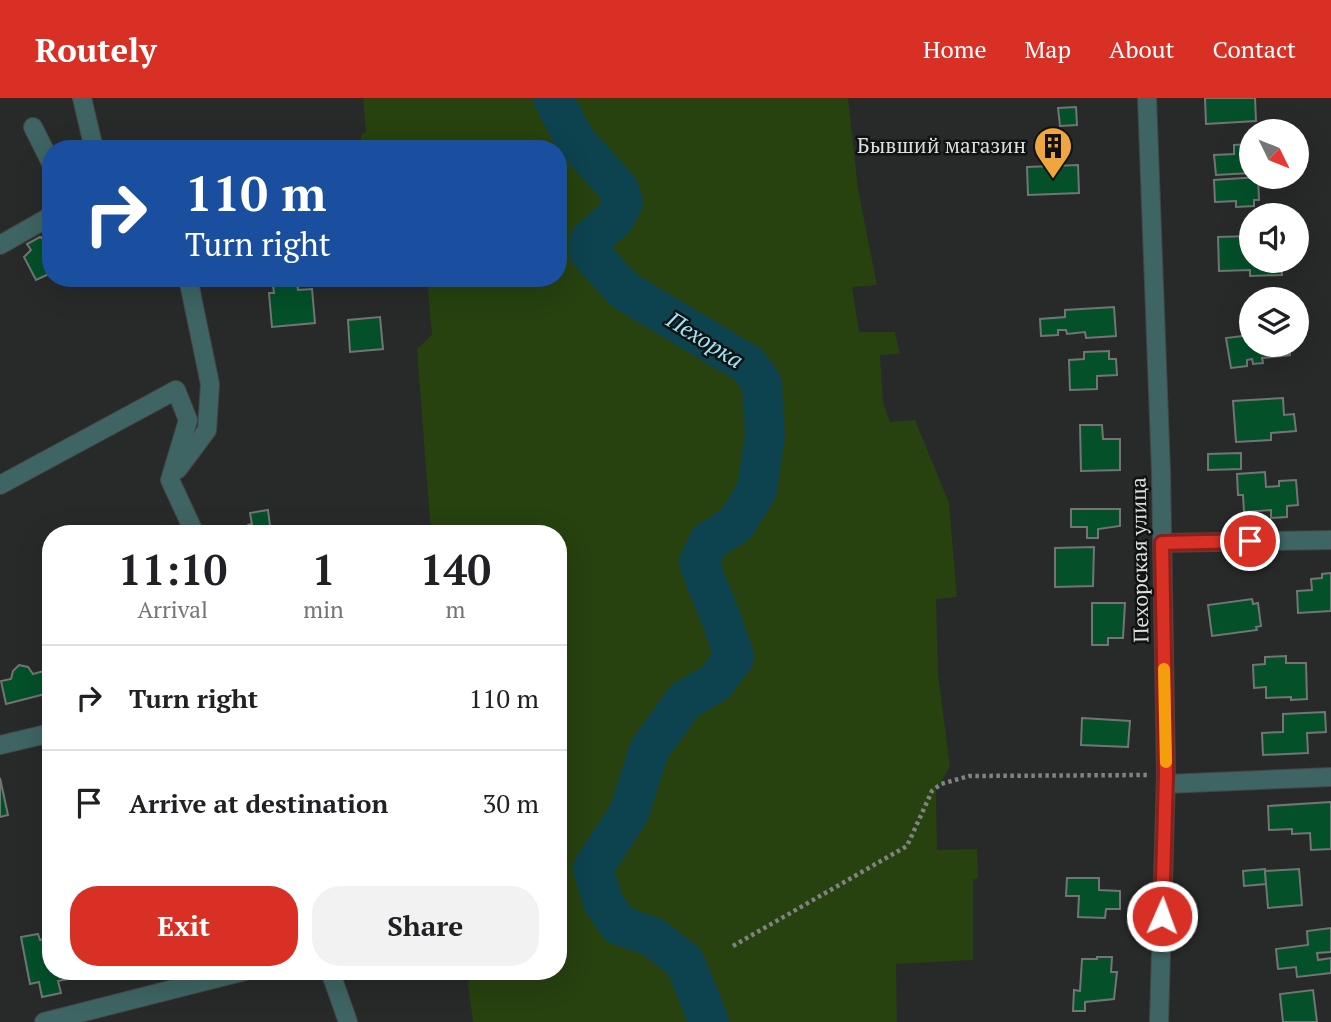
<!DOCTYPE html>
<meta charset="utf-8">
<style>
body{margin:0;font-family:"PT Serif",serif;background:#f2f2f2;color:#202124;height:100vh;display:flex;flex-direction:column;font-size:26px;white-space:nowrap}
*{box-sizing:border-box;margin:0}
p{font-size:23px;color:#757577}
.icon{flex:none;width:38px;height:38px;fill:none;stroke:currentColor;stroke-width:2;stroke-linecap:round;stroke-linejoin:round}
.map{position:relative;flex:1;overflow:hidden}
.drawer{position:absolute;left:42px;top:427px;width:525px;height:455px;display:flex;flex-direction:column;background:#fff;border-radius:28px;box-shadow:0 7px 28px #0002}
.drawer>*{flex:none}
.top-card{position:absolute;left:42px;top:42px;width:525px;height:147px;border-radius:28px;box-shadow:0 7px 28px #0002;background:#1a4fa0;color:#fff;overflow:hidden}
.needle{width:46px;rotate:133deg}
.controls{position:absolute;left:1239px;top:21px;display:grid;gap:14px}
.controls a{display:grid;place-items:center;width:70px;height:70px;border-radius:50%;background:#fff;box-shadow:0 7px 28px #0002;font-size:35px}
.pin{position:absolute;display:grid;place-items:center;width:60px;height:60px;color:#fff;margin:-30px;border:4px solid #fff;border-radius:50%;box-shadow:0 2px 7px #0007}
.me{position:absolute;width:77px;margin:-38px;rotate:2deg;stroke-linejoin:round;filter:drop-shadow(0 0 5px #0008)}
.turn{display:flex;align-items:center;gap:24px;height:147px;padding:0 28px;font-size:32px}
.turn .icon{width:91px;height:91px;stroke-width:2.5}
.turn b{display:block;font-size:49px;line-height:60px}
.eta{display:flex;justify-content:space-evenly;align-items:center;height:119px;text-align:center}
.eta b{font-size:42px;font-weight:800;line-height:49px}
.primary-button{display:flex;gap:14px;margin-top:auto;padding:14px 28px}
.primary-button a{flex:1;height:80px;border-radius:28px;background:#d93025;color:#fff;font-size:28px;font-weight:800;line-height:80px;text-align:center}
.primary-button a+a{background:#f2f2f2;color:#202124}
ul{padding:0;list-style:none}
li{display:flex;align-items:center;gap:21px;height:105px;padding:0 28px;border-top:2px solid #e0e0e0}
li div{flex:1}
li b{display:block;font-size:26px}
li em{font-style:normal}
header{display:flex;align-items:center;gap:42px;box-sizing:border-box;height:98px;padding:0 35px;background:#d93025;color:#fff}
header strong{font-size:33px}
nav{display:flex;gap:38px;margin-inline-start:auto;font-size:24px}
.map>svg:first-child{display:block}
.green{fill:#27410f}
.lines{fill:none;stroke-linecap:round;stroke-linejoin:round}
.river{stroke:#0c434f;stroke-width:40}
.building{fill:#035029;stroke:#727573;stroke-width:2}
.minor-casing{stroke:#444746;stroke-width:20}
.path{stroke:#818383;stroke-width:4.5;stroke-dasharray:3.5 3.5;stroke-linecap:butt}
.minor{stroke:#3e6463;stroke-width:18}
.route-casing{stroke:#8d1f18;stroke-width:18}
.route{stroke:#d93025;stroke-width:12}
.slow{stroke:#f59e0b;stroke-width:12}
.labels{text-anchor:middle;stroke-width:5;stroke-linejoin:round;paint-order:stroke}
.poi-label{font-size:21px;fill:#dddfdf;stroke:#111212;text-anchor:end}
.street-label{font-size:21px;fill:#dddfdf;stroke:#111212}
.water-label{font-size:23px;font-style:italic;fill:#9ce3f5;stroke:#111212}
</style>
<header>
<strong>Routely</strong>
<nav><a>Home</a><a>Map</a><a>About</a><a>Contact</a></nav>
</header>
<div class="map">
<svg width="1331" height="924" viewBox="0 0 1331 924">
<rect width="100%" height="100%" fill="#272a29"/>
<!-- green -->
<polygon class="green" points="363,0 848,0 858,91 877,187 852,189 859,234 895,234 900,256 880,257 883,304 890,324 915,322 949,405 957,499 936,501 938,575 950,669 936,692 937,752 977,751 978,780 973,782 973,862 896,866 897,924 473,924 468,886 472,873 558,873 558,436 431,436 417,251 432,237 427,180 558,180 558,51 362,51 361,37 366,34"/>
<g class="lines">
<!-- river -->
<path class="river" d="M553 0 575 42 619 91 623 105 614 121 590 142 589 154 625 193 749 267 762 286 765 337 757 392 736 426 709 443 699 464C710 496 725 526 734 559L715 585 685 602 649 652 629 715 593 770 603 804 619 827 653 839 685 864 709 924"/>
</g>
<!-- building -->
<g class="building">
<polygon points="1205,0 1255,0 1256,23 1206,26"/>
<polygon points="1076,9 1077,27 1060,28 1058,10"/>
<polygon points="1251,46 1251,75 1216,77 1214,57 1234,56 1234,47"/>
<polygon points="1078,67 1079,95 1028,97 1027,69"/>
<polygon points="1258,79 1259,102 1254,102 1254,108 1236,109 1236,103 1215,104 1214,82"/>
<polygon points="1251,138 1251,163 1281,163 1282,177 1250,178 1250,172 1219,173 1218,139"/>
<polygon points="40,139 46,142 51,141 51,175 36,182 24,159 31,152 27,146"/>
<polygon points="297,185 298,192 312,191 315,225 272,229 269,195 274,195 273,187"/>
<polygon points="1114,209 1116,238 1086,240 1085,234 1067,236 1066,232 1058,232 1058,237 1041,238 1040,221 1065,219 1065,212"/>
<polygon points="380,219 383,251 350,254 348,222"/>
<polygon points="1251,237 1251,247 1289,247 1290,257 1262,260 1263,265 1253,266 1252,261 1247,262 1247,268 1231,270 1226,240"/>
<polygon points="1109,253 1109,261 1116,261 1117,277 1097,278 1097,291 1070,292 1069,262 1084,261 1084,254"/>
<polygon points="1283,300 1284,317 1294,316 1296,333 1271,335 1271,342 1236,344 1233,303"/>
<polygon points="1080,327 1102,327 1103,341 1120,341 1120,372 1081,373"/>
<polygon points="1241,355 1241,371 1208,372 1208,356"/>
<polygon points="1265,374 1266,389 1279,388 1279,383 1296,382 1298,407 1287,408 1287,419 1271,420 1271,412 1244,414 1243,397 1238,397 1237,376"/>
<polygon points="1071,411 1120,411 1120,428 1098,431 1098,440 1087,440 1087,429 1071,429"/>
<polygon points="268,412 271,436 249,436 248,427 252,426 250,415"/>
<polygon points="1094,449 1093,488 1055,489 1055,450"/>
<polygon points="1331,475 1331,513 1298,515 1297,493 1312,492 1311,481 1322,480 1322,476"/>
<polygon points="1252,501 1253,506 1258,505 1261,528 1256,529 1257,532 1212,538 1208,507"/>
<polygon points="1092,505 1125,505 1123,540 1108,540 1108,547 1092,547"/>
<polygon points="1286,558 1286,565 1306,565 1307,601 1291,602 1291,599 1266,600 1266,589 1254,590 1253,567 1265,566 1265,559"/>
<polygon points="19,567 28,569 33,576 44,573 49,595 6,606 1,583 11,581 13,573"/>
<polygon points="1325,614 1326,634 1307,635 1308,655 1263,657 1262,635 1283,634 1283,616"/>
<polygon points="1082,620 1130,623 1128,649 1081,647"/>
<polygon points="0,680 8,717 0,719"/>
<polygon points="1331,704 1331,751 1311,752 1310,735 1292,736 1292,731 1269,732 1268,708"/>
<polygon points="1265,771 1266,786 1244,788 1243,773"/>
<polygon points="1299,771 1302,807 1268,810 1265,773"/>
<polygon points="1067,780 1099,780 1099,792 1120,793 1120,811 1106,811 1105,820 1078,819 1079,798 1066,798"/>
<polygon points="1331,830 1331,854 1317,855 1318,862 1331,860 1331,875 1297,879 1296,869 1278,871 1276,851 1308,847 1307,833"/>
<polygon points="38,836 40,842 51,840 51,873 77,873 78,879 58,883 61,895 42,899 39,884 30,886 21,839"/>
<polygon points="1097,859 1112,859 1111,874 1117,874 1114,901 1085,904 1085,913 1073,913 1074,892 1080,893 1082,861 1097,861"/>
<polygon points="1313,892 1317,924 1283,924 1280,896"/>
</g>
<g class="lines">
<defs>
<g id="minor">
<polyline points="82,0 94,51"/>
<polyline points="1147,0 1161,374 1166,677 1159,924"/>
<polyline points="33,29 51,65"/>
<polyline points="0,147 51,118"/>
<polyline points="178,371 207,332 210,286 188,180"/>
<polyline points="0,387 176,292 188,322 170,382 195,436"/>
<polyline points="1162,445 1331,442"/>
<polyline points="0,647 51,635"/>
<polyline points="1166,686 1331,679"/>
<polyline points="330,873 348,924"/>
<polyline points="44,924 245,873"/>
</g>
</defs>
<!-- minor casing -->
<use href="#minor" class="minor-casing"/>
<!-- path -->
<polyline class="path" points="733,848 907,748 932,693 941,686 969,678 1148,677"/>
<!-- minor -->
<use href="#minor" class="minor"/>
</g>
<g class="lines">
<defs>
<polyline id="route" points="1162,818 1166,677 1162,445 1250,443"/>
</defs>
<!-- route casing -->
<use href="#route" class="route-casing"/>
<!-- route -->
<use href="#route" class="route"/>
<!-- slow -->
<polyline class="slow" points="1164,571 1166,664"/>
</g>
<!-- icons -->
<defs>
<symbol id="building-pin" viewBox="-11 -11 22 30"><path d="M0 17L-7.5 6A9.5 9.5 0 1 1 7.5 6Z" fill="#f0a63f" stroke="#111212"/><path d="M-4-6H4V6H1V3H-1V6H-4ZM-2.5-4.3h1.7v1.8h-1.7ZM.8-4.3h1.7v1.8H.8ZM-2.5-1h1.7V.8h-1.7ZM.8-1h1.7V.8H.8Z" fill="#111"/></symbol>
</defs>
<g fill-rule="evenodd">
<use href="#building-pin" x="1031" y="26" width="44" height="60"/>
</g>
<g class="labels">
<!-- poi labels -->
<g class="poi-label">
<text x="1026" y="55">Бывший магазин</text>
</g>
<!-- street labels -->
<g class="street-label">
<text transform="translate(1140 462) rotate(-91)" y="7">Пехорская улица</text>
</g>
<!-- water labels -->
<g class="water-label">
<text transform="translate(705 242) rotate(32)" y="8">Пехорка</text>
</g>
</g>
</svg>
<div class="controls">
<a><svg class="needle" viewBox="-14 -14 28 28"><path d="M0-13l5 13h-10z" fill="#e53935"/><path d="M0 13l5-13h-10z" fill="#757577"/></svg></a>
<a><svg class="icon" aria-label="sound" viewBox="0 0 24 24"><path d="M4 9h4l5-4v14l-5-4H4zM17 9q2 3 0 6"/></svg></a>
<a><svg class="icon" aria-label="layers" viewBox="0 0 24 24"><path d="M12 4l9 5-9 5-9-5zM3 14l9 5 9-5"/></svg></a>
</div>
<div class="pin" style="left:1250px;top:443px;background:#d93025"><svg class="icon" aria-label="arrive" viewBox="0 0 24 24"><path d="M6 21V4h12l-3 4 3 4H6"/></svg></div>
<svg class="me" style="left:1162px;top:818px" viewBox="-20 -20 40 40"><circle r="17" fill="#d93025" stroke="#fff" stroke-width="3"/><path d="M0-11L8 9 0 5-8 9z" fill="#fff"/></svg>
<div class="top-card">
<div class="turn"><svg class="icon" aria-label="right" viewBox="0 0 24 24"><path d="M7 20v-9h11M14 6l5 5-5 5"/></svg><div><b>110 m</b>Turn right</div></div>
</div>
<section class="drawer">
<div class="eta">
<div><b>11:10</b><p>Arrival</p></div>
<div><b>1</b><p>min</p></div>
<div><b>140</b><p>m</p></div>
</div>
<ul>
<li><svg class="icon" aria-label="right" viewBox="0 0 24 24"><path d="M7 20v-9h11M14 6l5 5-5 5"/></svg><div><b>Turn right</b></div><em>110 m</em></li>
<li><svg class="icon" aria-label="arrive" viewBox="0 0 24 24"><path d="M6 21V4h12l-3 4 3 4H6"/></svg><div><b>Arrive at destination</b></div><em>30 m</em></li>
</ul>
<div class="primary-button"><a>Exit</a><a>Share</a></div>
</section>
</div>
